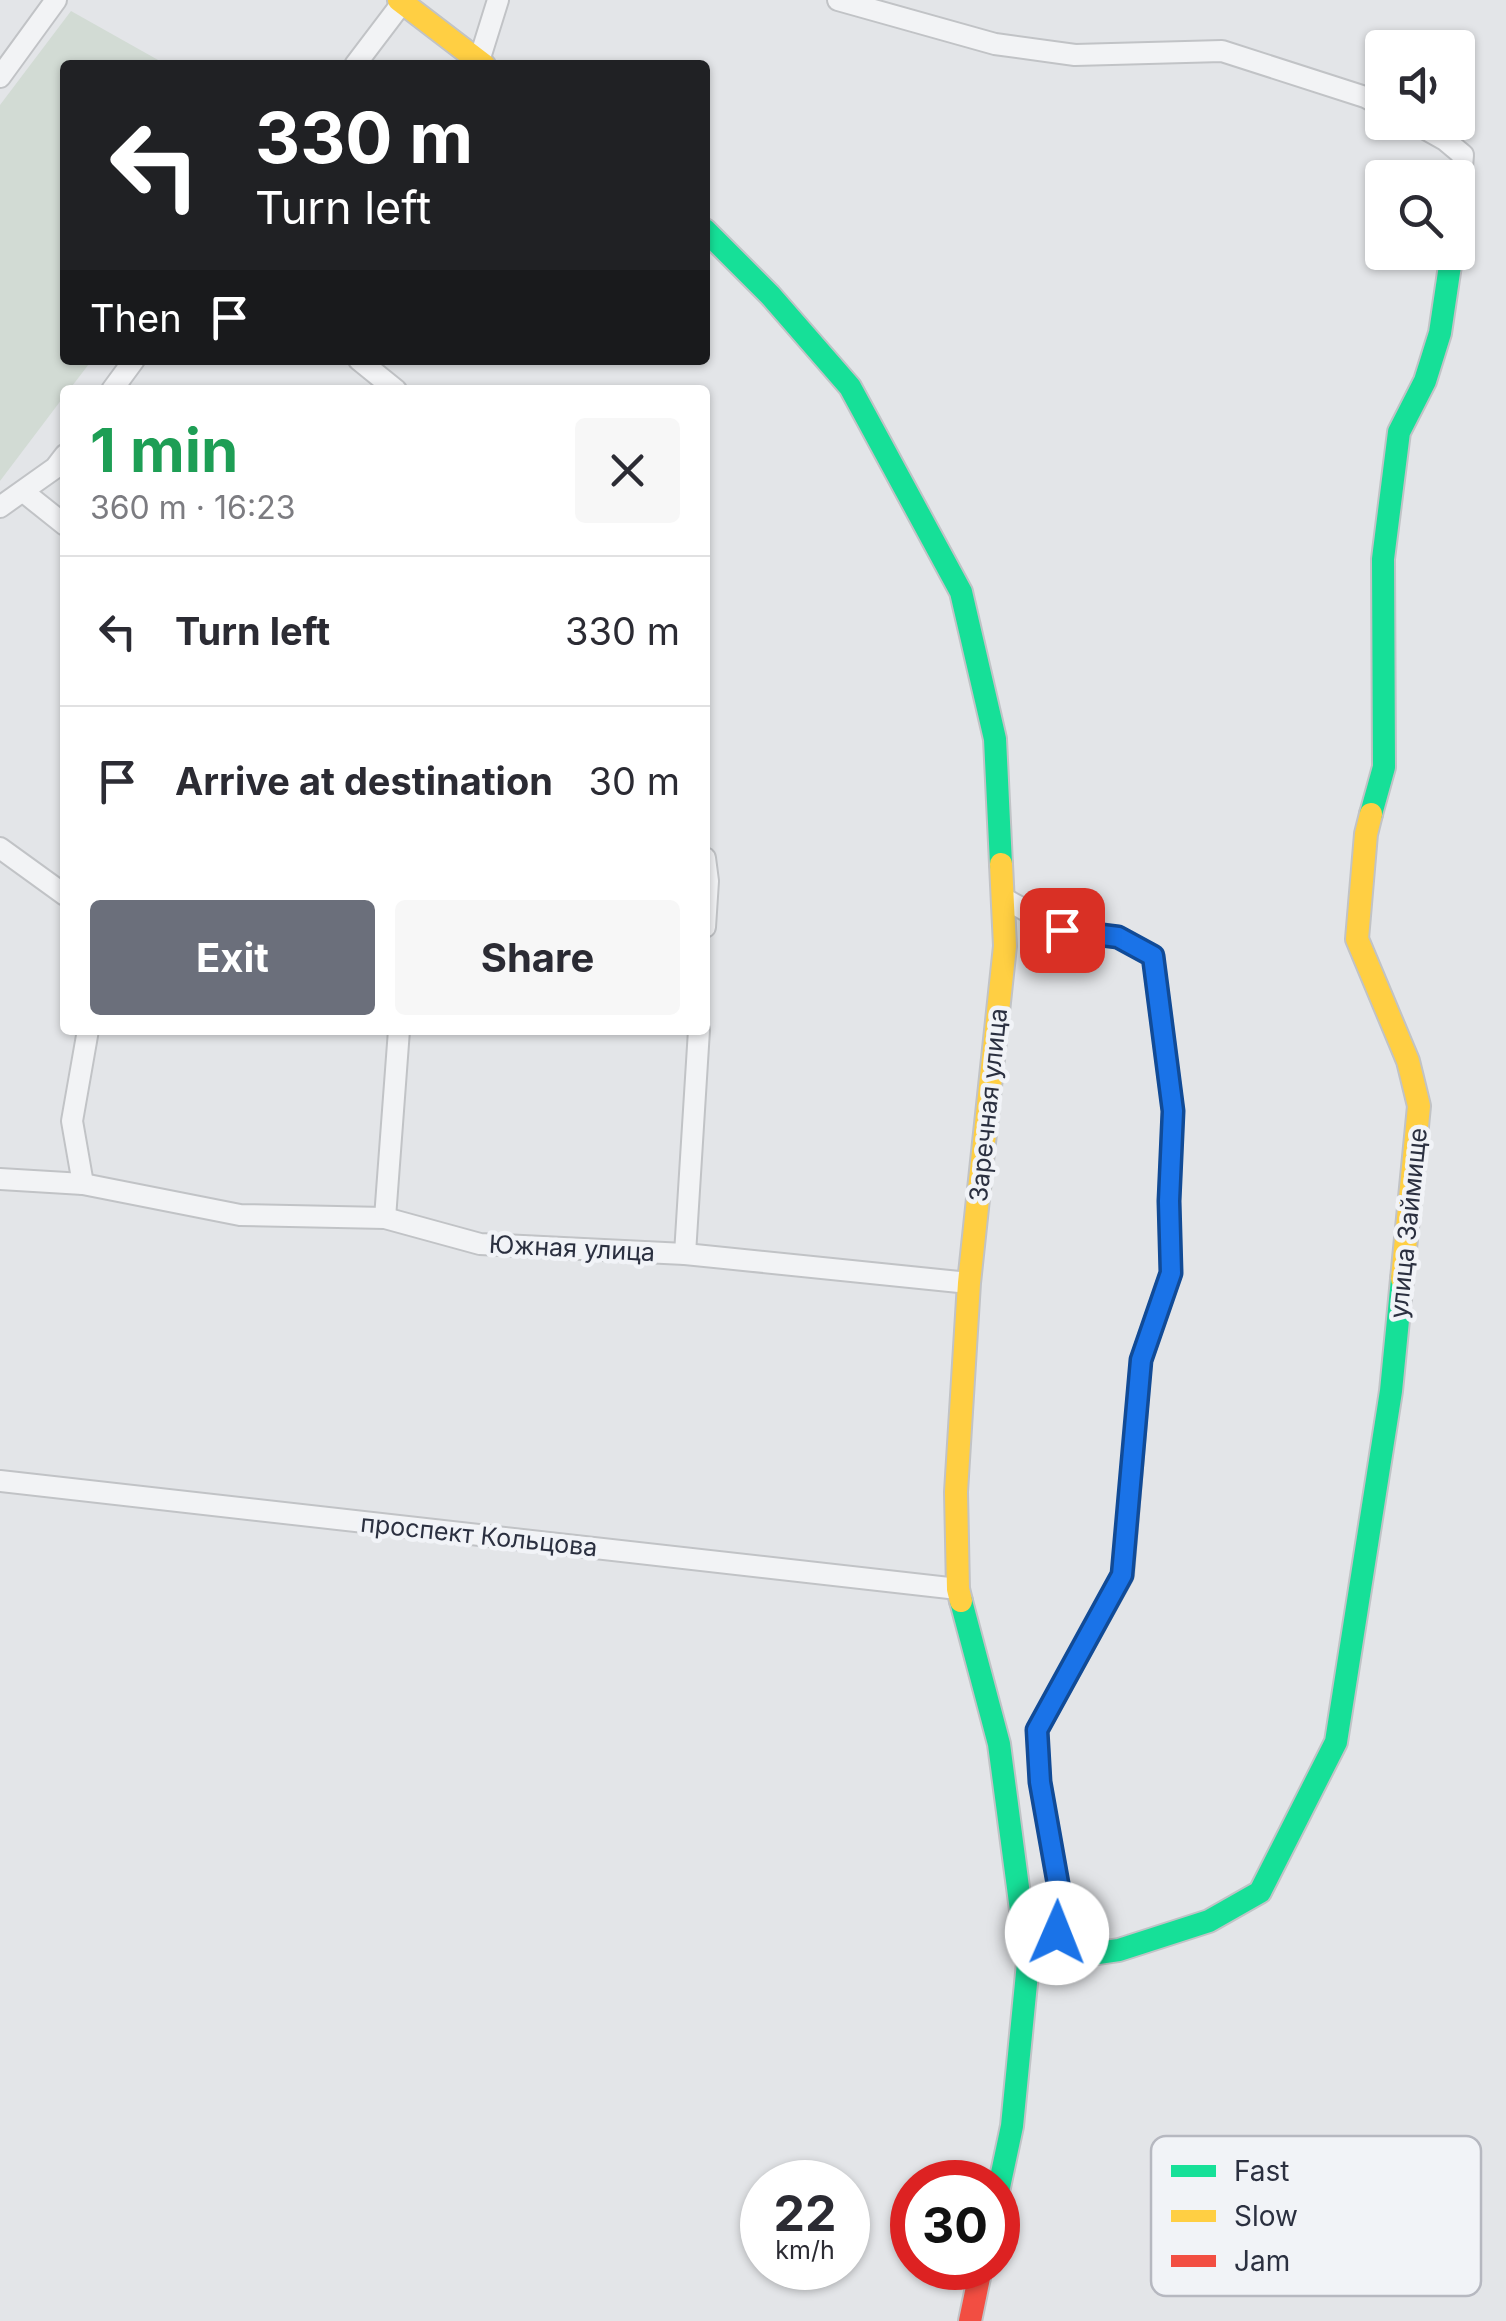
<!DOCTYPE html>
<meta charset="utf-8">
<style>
body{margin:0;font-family:Inter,sans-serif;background:#f7f7f7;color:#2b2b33;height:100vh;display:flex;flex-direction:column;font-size:38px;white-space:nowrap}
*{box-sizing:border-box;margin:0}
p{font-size:32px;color:#7c7c81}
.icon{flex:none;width:55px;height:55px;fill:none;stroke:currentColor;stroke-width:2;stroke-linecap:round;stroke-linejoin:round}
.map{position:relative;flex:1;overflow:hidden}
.side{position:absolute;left:60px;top:385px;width:650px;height:650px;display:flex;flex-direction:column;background:#fff;border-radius:10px;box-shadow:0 2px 8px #0004}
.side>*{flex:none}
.hud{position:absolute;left:60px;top:60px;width:650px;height:305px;border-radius:10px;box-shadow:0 2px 8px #0004;background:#202124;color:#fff;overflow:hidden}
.tools{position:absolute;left:1365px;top:30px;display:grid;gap:20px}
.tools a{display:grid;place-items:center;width:110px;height:110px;border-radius:10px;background:#fff;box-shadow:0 2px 8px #0004;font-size:50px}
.speed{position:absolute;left:740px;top:2160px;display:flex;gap:20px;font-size:50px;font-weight:700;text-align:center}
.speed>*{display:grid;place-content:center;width:130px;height:130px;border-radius:50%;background:#fff;box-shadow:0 2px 8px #0004;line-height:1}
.speed small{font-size:25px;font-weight:400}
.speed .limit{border:15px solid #d22;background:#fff;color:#111}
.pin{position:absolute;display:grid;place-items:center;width:85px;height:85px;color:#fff;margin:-42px;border-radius:20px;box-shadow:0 5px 15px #0006}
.me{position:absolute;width:110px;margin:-55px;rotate:1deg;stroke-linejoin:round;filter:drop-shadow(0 0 8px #0008)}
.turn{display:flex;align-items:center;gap:35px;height:210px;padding:0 30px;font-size:45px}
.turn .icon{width:130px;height:130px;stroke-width:2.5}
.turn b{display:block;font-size:70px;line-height:85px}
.then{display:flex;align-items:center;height:95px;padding:0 30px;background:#0003;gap:20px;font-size:38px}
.round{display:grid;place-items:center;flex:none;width:105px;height:105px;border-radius:10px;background:#f7f7f7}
.summary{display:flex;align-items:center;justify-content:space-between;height:170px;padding:0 30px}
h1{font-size:60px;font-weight:700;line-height:75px;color:#1e9e55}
.primary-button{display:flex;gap:20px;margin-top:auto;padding:20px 30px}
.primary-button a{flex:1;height:115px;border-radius:10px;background:#6b6f7b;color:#fff;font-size:40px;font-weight:700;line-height:115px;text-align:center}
.primary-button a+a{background:#f7f7f7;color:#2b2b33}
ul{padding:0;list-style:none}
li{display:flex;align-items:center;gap:30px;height:150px;padding:0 30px;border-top:2px solid #e1e1e2}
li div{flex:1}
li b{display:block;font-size:38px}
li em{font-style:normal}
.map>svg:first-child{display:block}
.green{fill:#d2dbd4}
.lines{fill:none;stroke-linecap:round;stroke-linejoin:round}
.street-casing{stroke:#c1c3c6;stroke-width:24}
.fast-casing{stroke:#c1c3c6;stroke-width:26}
.slow-casing{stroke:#c1c3c6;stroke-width:26}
.jam-casing{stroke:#c1c3c6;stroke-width:26}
.street{stroke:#f2f3f5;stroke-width:20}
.fast{stroke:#16e098;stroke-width:22}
.slow{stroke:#ffcf43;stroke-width:22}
.jam{stroke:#f24e42;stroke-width:22}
.route-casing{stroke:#114b97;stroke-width:25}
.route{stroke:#1a73e8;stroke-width:18}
.labels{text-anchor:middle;stroke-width:9;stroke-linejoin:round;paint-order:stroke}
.street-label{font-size:25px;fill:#2b3040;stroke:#f1f3f7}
.key{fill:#f1f3f7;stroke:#b6b8c0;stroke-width:2.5}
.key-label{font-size:28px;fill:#2b3040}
</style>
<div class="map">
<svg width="1506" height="2321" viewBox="0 0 1506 2321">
<rect width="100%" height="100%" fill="#e3e5e8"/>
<!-- green -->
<polygon class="green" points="71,11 167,65 65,65 65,360 92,360 69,390 65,390 65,395 0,481 0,105"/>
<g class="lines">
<defs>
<g id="street">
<polyline points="838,0 995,44 1075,55 1222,51 1365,97 1382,106"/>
<polyline points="479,61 498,0"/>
<polyline points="355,65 402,3"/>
<polyline points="0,77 56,0"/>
<polyline points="1413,122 1445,140 1463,155 1458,215"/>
<polyline points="359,360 396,390"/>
<polyline points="112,390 134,360"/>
<polyline points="25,493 65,525"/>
<polyline points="0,507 55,468 65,455"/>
<polyline points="0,848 65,895"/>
<polyline points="705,858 708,881 705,927"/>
<polyline points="1003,898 1062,930 1118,937 1153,956 1173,1111 1169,1201 1171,1273 1141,1360 1123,1575 1037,1730 1040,1782 1062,1906 1052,1959"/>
<polyline points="0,1179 83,1184 240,1215 385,1218 480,1244 685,1254 969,1283"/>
<polyline points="83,1184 72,1121 88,1030"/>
<polyline points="385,1218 399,1030"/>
<polyline points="685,1254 699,1030"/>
<polyline points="0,1481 958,1589"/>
</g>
<g id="fast">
<polyline points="705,230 770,295 850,387 961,592 995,739 1001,864"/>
<polyline points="1371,814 1384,767 1383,559 1399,432 1425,381 1440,333 1452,252"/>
<polyline points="961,1601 999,1744 1028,1963 1012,2126 998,2192"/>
<polyline points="1028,1963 1119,1950 1209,1921 1260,1892 1336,1742 1391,1391 1402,1279"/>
</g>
<g id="slow">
<polyline points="399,0 484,65"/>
<polyline points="1371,814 1366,834 1357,939 1408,1061 1419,1106 1402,1279"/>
<polyline points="961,1601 958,1589 956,1492 969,1283 1005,946 1001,864"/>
</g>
<polyline id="jam" points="970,2321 981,2268"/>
</defs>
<!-- street casing -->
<use href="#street" class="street-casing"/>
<!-- fast casing -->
<use href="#fast" class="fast-casing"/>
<!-- slow casing -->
<use href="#slow" class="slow-casing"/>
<!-- jam casing -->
<use href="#jam" class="jam-casing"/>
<!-- street -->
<use href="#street" class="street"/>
<!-- fast -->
<use href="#fast" class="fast"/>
<!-- slow -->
<use href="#slow" class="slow"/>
<!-- jam -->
<use href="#jam" class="jam"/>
</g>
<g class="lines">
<defs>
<polyline id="route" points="1057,1933 1062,1906 1040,1782 1037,1730 1122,1575 1141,1360 1171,1273 1169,1201 1173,1111 1153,956 1118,937 1062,930"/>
</defs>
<!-- route casing -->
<use href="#route" class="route-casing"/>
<!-- route -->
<use href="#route" class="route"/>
</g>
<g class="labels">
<!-- street labels -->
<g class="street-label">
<text transform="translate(988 1105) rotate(-84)" y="9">Заречная улица</text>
<text transform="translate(1408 1223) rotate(-84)" y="9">улица Займище</text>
<text transform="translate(572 1248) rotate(3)" y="9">Южная улица</text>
<text transform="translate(479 1535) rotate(6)" y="9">проспект Кольцова</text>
</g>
</g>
<!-- legend -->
<rect x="1151" y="2136" width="330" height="160" rx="15" class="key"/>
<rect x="1171" y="2165" width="45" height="12" fill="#16e098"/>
<rect x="1171" y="2210" width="45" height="12" fill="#ffcf43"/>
<rect x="1171" y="2255" width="45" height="12" fill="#f24e42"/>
<g class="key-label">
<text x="1234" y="2181">Fast</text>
<text x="1234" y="2226">Slow</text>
<text x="1234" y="2271">Jam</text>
</g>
</svg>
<div class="tools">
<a><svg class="icon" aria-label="sound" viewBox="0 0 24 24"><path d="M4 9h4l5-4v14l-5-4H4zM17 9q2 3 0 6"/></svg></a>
<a><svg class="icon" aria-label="search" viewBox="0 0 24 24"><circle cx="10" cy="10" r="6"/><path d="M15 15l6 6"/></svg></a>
</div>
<div class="speed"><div>22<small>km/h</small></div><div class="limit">30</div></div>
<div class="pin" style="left:1062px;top:930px;background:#d93025"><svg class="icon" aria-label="arrive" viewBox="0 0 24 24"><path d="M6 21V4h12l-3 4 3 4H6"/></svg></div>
<svg class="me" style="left:1057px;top:1933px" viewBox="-20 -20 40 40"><circle r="19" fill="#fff"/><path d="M0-13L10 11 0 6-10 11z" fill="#1a73e8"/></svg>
<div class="hud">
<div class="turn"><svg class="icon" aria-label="left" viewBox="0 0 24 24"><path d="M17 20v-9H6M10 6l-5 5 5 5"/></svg><div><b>330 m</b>Turn left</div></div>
<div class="then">Then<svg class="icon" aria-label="arrive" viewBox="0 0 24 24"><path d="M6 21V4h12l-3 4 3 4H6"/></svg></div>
</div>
<section class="side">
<div class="summary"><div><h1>1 min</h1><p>360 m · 16:23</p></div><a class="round"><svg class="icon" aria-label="close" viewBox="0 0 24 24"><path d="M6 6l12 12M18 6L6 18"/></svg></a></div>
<ul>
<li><svg class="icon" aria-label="left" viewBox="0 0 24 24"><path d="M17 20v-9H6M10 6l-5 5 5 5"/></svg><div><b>Turn left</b></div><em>330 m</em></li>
<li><svg class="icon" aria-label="arrive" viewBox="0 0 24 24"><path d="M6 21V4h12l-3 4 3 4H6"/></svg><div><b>Arrive at destination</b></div><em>30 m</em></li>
</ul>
<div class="primary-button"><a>Exit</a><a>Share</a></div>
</section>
</div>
